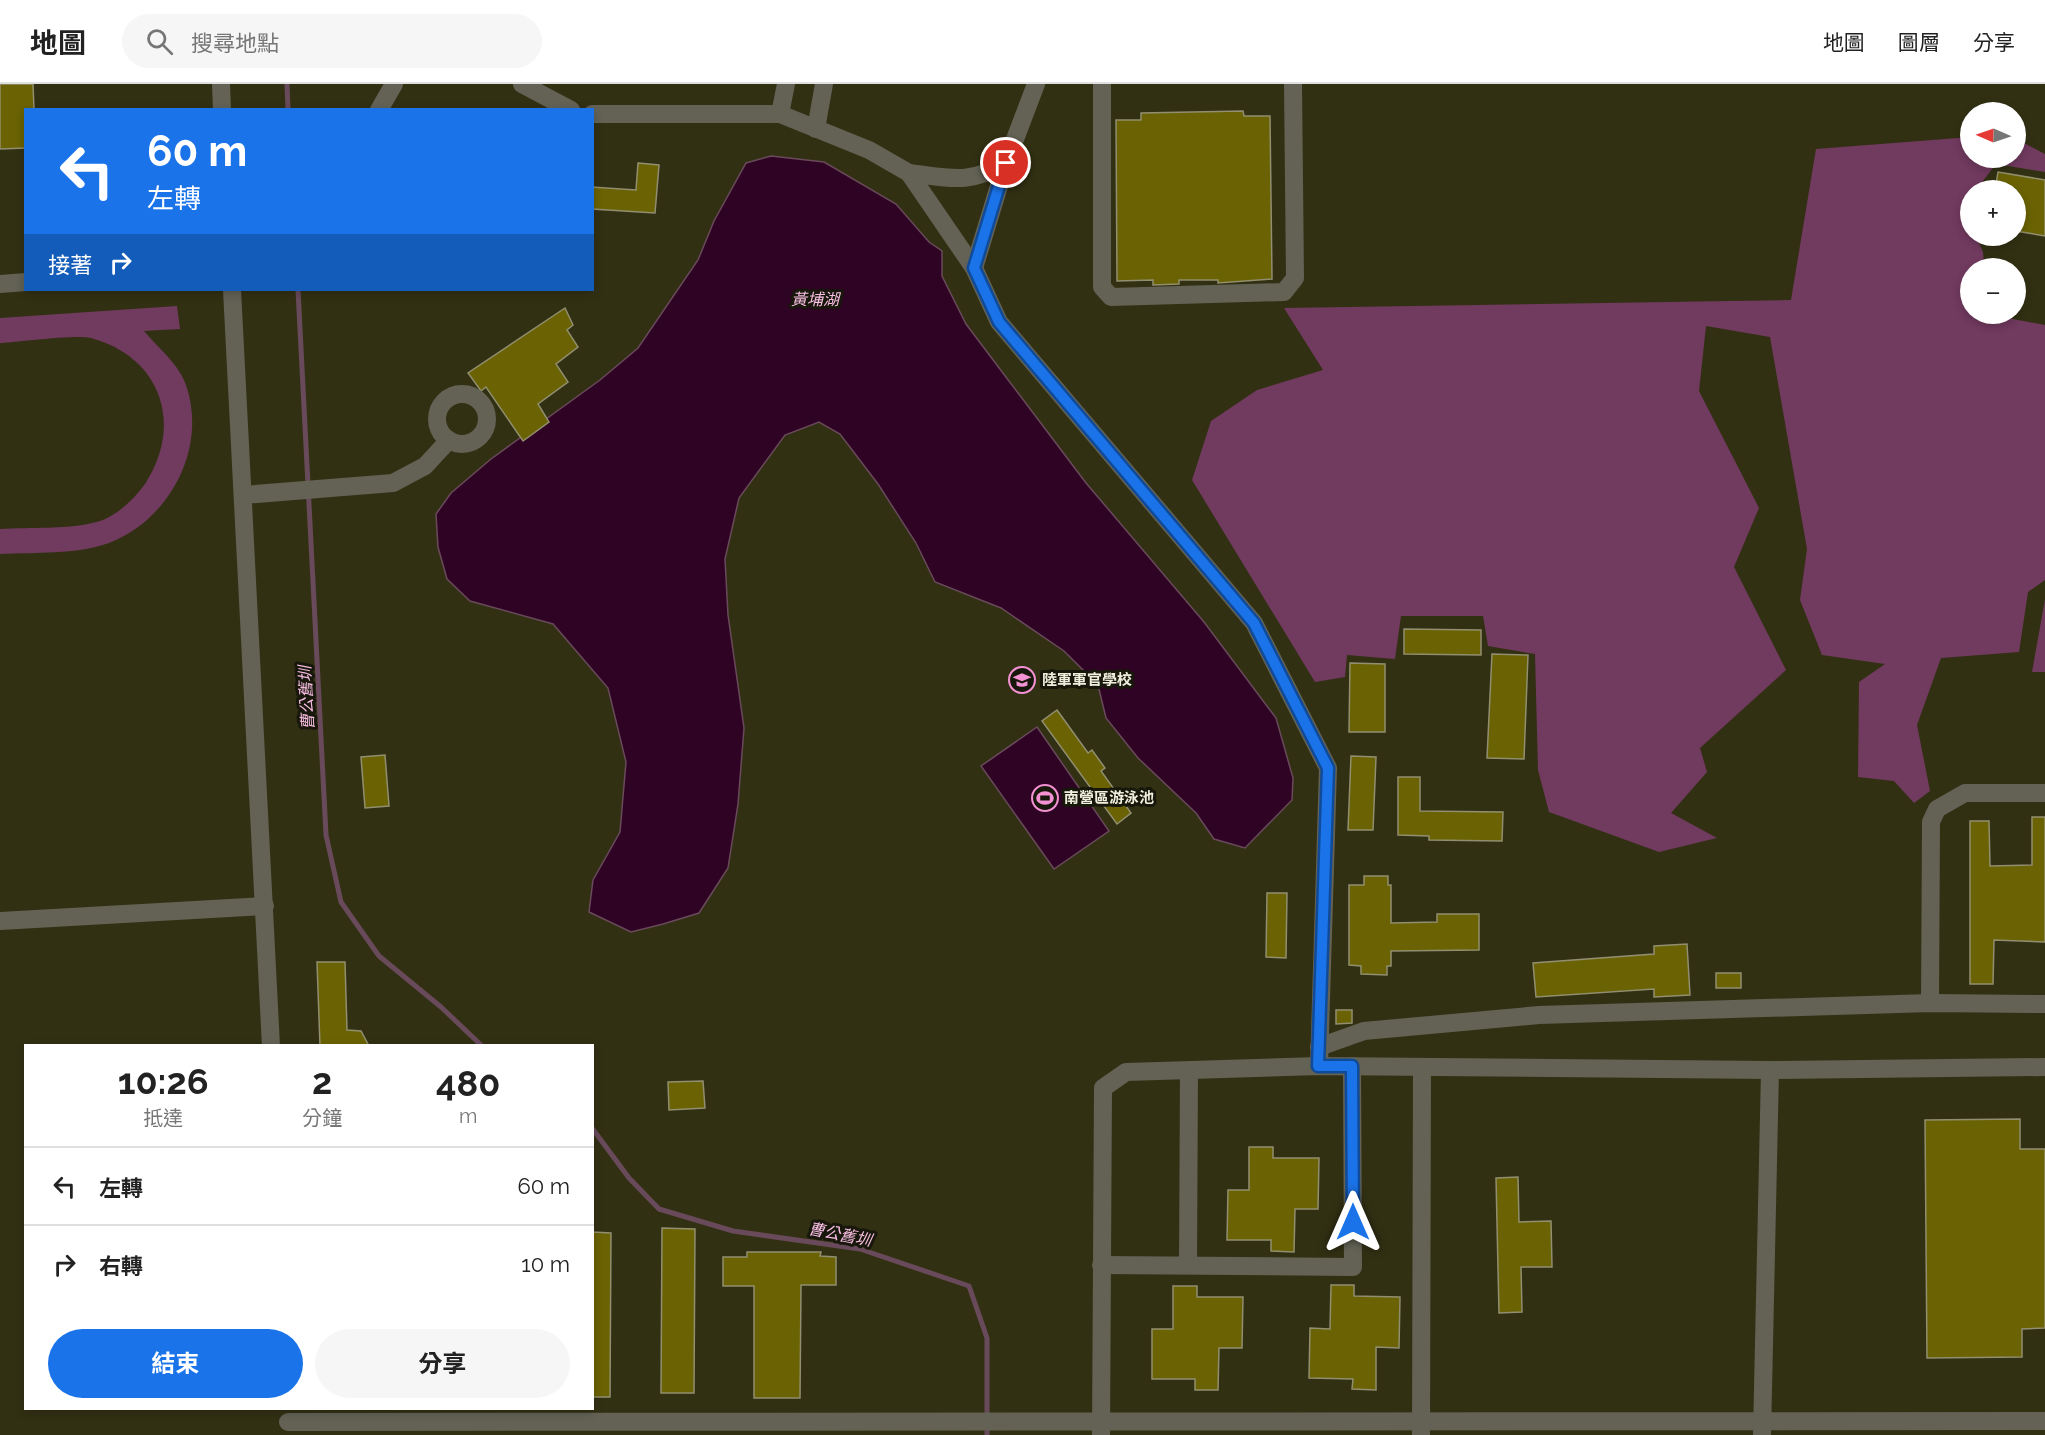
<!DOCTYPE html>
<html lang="zh-TW">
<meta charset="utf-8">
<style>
body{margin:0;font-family:Raleway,"Noto Sans TC",sans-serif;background:#f6f6f6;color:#222;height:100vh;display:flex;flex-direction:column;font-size:22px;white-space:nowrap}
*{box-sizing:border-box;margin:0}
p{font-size:20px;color:#767676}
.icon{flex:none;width:33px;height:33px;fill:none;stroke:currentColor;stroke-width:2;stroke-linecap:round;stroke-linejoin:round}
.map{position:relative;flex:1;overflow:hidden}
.panel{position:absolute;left:24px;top:960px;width:570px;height:366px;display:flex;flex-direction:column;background:#fff;border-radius:0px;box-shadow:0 3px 9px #0003}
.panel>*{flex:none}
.top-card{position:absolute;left:24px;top:24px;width:570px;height:183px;border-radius:0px;box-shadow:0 3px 9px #0003;background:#1a73e8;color:#fff;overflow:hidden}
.needle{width:39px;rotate:272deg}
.controls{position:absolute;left:1960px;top:18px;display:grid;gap:12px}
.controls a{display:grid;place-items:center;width:66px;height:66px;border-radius:50%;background:#fff;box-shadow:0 3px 9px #0003;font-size:30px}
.pin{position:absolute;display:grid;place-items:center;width:51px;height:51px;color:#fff;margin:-26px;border:3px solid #fff;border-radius:50%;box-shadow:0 2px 6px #0007}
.me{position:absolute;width:66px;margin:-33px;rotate:0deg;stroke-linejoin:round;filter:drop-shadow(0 0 4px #0008)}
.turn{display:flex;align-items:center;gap:21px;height:126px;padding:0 24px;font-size:27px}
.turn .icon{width:78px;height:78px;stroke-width:2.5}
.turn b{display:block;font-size:42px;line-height:51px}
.then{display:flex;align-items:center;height:57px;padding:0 24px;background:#0003;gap:12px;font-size:22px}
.eta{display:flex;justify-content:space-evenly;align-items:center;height:102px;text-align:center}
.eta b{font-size:36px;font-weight:700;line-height:42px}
.cta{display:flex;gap:12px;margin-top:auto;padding:12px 24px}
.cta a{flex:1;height:69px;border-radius:36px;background:#1a73e8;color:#fff;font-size:24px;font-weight:700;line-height:69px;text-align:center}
.cta a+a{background:#f6f6f6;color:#222}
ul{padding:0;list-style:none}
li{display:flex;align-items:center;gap:18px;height:78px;padding:0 24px;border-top:2px solid #e0e0e0}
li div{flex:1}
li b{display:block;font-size:22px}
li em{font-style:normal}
header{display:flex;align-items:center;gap:36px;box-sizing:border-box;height:84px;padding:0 30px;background:#fff;border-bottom:2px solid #e0e0e0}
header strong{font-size:28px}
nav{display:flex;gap:33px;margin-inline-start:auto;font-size:21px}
.search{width:420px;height:54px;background:#f6f6f6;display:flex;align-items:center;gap:15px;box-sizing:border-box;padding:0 21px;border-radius:33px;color:#767676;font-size:22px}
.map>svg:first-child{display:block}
.green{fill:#713a5f}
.water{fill:#2f0323;stroke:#694a5b;stroke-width:1.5}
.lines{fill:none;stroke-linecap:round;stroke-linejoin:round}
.stream{stroke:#694a5b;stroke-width:5}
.building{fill:#6a6203;stroke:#918f6f;stroke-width:1.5}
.minor{stroke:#636255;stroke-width:18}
.route-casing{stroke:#114b97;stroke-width:15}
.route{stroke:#1a73e8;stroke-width:10}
.labels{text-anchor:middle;stroke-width:6;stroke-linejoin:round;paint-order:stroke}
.poi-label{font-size:15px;font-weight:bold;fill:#f0efdd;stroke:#18170b;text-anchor:start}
.water-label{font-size:16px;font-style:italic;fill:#f7bee2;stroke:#18170b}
</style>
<header>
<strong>地圖</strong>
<div class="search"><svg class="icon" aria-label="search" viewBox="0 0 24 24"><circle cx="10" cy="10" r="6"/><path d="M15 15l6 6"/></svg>搜尋地點</div>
<nav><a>地圖</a><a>圖層</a><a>分享</a></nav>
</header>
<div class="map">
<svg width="2045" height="1351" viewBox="0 0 2045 1351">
<rect width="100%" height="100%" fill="#323013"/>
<!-- green -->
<g class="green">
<polygon points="1971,53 1971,74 2016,74 2016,55 2045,70 2045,88 1996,80 1976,106 1971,106 1971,112 1962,124 1971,142 1971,152 1976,152 1983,168 1984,184 1971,184 1971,230 1986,230 2045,241 2045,496 2028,508 2019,568 1941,574 1917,641 1930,707 1914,719 1894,697 1858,693 1859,598 1885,580 1822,571 1800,516 1807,465 1770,253 1706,242 1699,307 1759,424 1734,483 1786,586 1700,664 1707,688 1671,729 1717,754 1659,768 1549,728 1538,686 1535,570 1488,562 1483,532 1401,532 1395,575 1347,571 1345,593 1315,598 1192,396 1211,337 1257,306 1323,286 1284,224 1791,216 1816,65"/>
<path d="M177 222 180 245 144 247C159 265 178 279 186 301 208 365 169 436 109 459 76 471 35 468 0 470V445C29 443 72 446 100 437 118 431 134 415 145 400 184 340 161 273 91 254 76 250 19 258 0 259V234Z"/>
<polygon points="2045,515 2045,588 2032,588"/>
</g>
<!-- water -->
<g class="water">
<polygon points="771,72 824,78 896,120 929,158 942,167 942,192 966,240 1086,399 1204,538 1276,634 1293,694 1292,716 1245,764 1214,755 1196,729 1138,674 1106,634 1098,601 1064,567 1001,524 935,498 916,459 878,400 840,350 819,338 785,351 739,414 725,475 728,531 744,644 738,720 728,784 699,829 663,840 631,848 589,828 593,796 620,748 626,678 608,604 553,540 470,517 447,495 438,463 436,430 451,409 491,375 600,296 638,264 698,176 714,137 746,79"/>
<polygon points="1037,643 1109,747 1054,785 981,682"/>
</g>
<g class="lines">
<!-- stream -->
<g class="stream">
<polyline points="287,0 288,26"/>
<polyline points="298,206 326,751 341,818 379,872 441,923 482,962"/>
<polyline points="592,1044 629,1094 659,1125 733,1147 860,1165 969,1202 987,1254 987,1351"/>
</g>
</g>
<!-- building -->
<g class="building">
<polygon points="0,0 33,0 34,26 26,26 26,64 0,65"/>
<polygon points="1243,27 1244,32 1270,32 1272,195 1218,199 1218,196 1179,196 1179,200 1153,201 1153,196 1117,197 1116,36 1141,36 1141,29"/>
<polygon points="638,79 659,81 655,129 592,125 592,103 636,106"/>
<polygon points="1998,88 2045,96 2045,152 2016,147 2016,106 1995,106"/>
<polygon points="565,224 573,241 567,246 578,263 556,280 568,298 538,320 549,338 523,357 486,303 481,307 468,289"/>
<polygon points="1404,545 1481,546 1481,571 1404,570"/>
<polygon points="1492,570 1528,571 1524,675 1487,674"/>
<polygon points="1350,579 1385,580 1385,648 1349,648"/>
<polygon points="1057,626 1088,669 1092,666 1105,684 1101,687 1131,729 1117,740 1042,637"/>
<polygon points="385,671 389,722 365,724 361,673"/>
<polygon points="1351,672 1376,673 1373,746 1348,746"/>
<polygon points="1398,693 1420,693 1420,727 1503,728 1502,757 1429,756 1429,752 1398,751"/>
<polygon points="2032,733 2045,733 2045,858 1994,856 1993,900 1970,900 1970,737 1989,737 1990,782 2032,781"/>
<polygon points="1364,792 1388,792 1388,801 1391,801 1391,839 1437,838 1437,830 1479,830 1479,866 1391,867 1391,882 1387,882 1387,891 1361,890 1361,882 1349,881 1349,801 1364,801"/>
<polygon points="1267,809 1287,809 1286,874 1266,873"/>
<polygon points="1687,860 1690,911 1654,913 1654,905 1536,913 1533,879 1654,870 1654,862"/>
<polygon points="317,878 345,878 347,946 361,947 369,962 320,962"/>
<rect x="1716" y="889" width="25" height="15"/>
<polygon points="1336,926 1352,926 1352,939 1336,940"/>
<polygon points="703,997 705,1024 669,1026 668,998"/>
<polygon points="2020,1035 2020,1065 2045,1065 2045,1244 2022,1245 2022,1273 1927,1274 1925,1036"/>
<polygon points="1249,1063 1273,1063 1273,1074 1319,1074 1318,1125 1295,1125 1294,1168 1271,1167 1271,1156 1227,1156 1228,1106 1249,1106"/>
<polygon points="1518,1093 1519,1138 1551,1137 1552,1183 1521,1183 1522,1228 1499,1229 1496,1094"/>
<polygon points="662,1144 695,1145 694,1309 661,1309"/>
<polygon points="592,1148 611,1149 610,1313 592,1313"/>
<polygon points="747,1168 821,1168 820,1172 836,1173 836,1201 801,1201 800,1314 754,1314 754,1202 723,1202 723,1173 747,1173"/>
<polygon points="1331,1201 1354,1201 1354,1212 1400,1213 1399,1264 1376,1263 1376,1306 1352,1305 1353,1295 1309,1294 1310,1244 1330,1245"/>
<polygon points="1173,1202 1197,1202 1197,1213 1243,1213 1242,1264 1219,1264 1218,1306 1195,1306 1195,1295 1152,1295 1152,1245 1173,1245"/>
</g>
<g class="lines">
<!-- minor -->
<g class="minor">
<polyline points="221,0 222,26"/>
<polyline points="522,0 571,26"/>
<polyline points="1102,0 1102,203 1111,213 1284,208 1295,194 1293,0"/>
<polyline points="379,26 394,0"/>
<polyline points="592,30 780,30 869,66 909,89 974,184 999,238 1254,539 1328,684 1319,982"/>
<polyline points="780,30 786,0"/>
<polyline points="816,45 824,0"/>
<path d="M909 89C951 94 968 101 1006 79"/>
<polyline points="974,184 1006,79 1036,0"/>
<polyline points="0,200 26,198"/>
<polyline points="232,206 271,962"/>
<circle cx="462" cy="335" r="25"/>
<polyline points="243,411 393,399 425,382 449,356"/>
<polyline points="0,837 265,822"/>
<polyline points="1930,919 1931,738 1937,725 1965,709 2045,709"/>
<polyline points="1319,963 1364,947 1539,931 1930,919 2045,920"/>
<polyline points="1101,1181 1353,1183 1352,982"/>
<polyline points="1188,1181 1189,987"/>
<polyline points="288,1338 2045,1337"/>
<polyline points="1101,1351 1103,1004 1126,988 1319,982 1770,986 2045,983"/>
<polyline points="1421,1351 1422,983"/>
<polyline points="1762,1351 1770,986"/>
</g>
</g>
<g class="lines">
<defs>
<polyline id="route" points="1006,79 974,184 999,238 1254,539 1328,684 1318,982 1352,982 1353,1138"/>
</defs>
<!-- route casing -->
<use href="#route" class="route-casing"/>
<!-- route -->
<use href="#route" class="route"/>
</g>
<!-- icons -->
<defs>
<symbol id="university-ring" viewBox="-11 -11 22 22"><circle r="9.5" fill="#18170b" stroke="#f491d3" stroke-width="1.5"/><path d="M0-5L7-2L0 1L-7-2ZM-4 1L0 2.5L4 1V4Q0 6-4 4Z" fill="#f491d3"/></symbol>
<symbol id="stadium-ring" viewBox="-11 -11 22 22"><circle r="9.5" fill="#18170b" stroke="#f491d3" stroke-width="1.5"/><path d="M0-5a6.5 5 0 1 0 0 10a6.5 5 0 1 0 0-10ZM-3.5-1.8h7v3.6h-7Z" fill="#f491d3"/></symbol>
</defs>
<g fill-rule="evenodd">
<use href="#university-ring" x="1007" y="581" width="30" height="30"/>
<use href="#stadium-ring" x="1030" y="699" width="30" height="30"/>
</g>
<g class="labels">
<!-- poi labels -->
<g class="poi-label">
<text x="1042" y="601">陸軍軍官學校</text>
<text x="1064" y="719">南營區游泳池</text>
</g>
<!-- water labels -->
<g class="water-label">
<text x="815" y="221">黃埔湖</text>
<text transform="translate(306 614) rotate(-93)" y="6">曹公舊圳</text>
<text transform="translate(840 1150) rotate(11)" y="6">曹公舊圳</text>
</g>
</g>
</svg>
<div class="controls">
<a><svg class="needle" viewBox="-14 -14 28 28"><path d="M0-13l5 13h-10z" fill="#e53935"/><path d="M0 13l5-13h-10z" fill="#767676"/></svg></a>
<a>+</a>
<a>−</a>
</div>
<div class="pin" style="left:1006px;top:79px;background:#d93025"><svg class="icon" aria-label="arrive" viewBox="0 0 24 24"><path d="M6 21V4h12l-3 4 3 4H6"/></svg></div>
<svg class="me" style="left:1353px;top:1138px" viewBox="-20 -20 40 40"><path d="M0-17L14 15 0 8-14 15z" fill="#1a73e8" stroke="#fff" stroke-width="4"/></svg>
<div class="top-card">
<div class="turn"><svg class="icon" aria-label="left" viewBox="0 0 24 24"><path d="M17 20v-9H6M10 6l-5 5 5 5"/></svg><div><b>60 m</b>左轉</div></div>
<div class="then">接著<svg class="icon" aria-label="right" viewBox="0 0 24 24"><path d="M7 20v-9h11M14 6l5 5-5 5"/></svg></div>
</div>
<section class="panel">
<div class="eta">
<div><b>10:26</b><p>抵達</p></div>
<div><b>2</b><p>分鐘</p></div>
<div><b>480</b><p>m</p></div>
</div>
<ul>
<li><svg class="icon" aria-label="left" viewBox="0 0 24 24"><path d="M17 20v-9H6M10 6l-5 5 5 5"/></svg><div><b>左轉</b></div><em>60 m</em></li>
<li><svg class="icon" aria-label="right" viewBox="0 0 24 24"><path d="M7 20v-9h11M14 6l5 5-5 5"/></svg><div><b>右轉</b></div><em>10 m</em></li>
</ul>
<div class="cta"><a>結束</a><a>分享</a></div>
</section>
</div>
